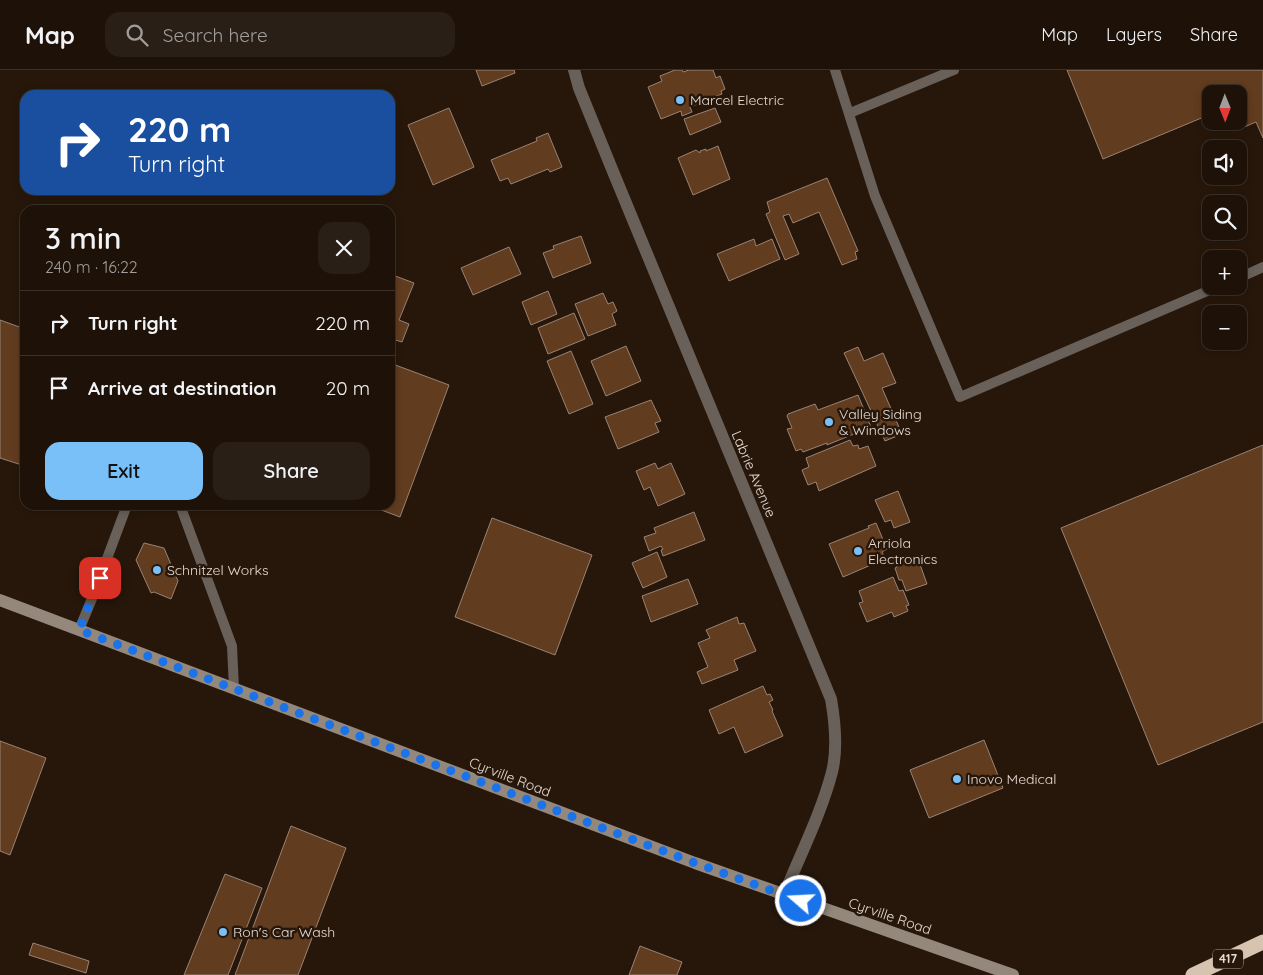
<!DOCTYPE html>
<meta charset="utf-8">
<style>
body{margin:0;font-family:Quicksand,sans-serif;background:#2a1f16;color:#f1f3f6;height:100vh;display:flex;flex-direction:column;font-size:19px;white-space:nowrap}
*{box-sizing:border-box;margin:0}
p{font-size:16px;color:#a09d9c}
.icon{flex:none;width:28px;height:28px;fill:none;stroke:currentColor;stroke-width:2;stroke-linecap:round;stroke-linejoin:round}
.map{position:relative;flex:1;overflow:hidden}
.side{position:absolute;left:20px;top:135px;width:375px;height:305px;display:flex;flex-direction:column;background:#1d1108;border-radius:15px;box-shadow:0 2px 8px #0003,0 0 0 1px #3b3129}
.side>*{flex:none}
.hud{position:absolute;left:20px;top:20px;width:375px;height:105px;border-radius:15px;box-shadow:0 2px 8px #0003,0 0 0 1px #3b3129;background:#1a4fa0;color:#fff;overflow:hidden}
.needle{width:32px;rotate:179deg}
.buttons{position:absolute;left:1202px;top:15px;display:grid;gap:10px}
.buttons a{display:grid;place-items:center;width:45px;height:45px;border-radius:10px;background:#1d1108;box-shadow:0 2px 8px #0003,0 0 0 1px #3b3129;font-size:25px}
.pin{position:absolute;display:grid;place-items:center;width:42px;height:42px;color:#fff;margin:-21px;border-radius:10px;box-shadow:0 2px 8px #0006}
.me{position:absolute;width:55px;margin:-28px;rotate:289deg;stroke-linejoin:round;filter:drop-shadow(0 0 4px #0008)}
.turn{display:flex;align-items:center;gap:18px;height:105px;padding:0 25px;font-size:22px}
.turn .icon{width:65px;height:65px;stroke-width:2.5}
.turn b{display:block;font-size:35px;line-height:42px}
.round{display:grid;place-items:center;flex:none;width:52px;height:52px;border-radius:15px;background:#2a1f16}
.overview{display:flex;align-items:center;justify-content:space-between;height:85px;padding:0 25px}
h1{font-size:30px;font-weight:600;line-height:38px}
.cta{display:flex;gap:10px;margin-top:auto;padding:10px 25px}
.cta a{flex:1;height:58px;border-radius:15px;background:#79bff8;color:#111;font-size:20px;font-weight:600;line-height:58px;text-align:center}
.cta a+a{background:#2a1f16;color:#f1f3f6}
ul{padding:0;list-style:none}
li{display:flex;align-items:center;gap:15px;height:65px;padding:0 25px;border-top:1px solid #3b3129}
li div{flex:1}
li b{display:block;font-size:19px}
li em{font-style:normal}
header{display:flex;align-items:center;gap:30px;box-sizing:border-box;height:70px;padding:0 25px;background:#1d1108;border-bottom:1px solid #3b3129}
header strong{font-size:24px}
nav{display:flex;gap:28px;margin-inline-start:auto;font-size:18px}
.search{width:350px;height:45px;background:#2a1f16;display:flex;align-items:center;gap:12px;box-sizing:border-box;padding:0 18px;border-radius:15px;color:#a09d9c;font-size:19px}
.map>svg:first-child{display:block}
.building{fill:#613c1f;stroke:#998375}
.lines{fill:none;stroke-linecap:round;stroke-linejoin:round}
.lane{stroke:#686059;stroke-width:10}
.street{stroke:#686059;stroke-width:12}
.secondary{stroke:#94887c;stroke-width:12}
.highway{stroke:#d6c3b0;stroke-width:15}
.route{stroke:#1a73e8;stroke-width:9;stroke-dasharray:0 16.2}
.poi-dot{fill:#79bff8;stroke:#27170b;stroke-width:2}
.labels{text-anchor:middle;stroke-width:5;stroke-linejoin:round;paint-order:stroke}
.shield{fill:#27170b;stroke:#ada096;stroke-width:1}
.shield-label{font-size:12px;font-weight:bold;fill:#e6dad2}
.poi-label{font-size:14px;fill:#e6dad2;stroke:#27170b;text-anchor:start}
.street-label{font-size:14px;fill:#e6dad2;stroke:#27170b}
</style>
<header>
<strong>Map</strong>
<div class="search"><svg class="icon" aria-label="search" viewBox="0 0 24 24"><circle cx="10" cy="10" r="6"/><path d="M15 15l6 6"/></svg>Search here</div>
<nav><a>Map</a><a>Layers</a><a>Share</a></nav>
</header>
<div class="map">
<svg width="1263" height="905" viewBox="0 0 1263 905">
<rect width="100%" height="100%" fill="#27170b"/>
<!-- building -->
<g class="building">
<polygon points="476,0 514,0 515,3 482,16"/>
<polygon points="675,0 682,0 683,2 689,0 713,0 716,8 720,6 725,19 721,21 722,24 690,37 692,42 682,46 681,41 661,49 648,17 662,11 660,6"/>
<polygon points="1067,0 1263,0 1263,68 1256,52 1242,58 1239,50 1239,24 1211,24 1211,44 1103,89"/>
<polygon points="449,38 474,97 433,115 408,55"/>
<polygon points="715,38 721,52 690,65 684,49"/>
<polygon points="548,63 562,97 550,102 548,99 511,114 508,108 500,111 491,90 537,71 536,68"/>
<polygon points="718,76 730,109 693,125 678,88 696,80 700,83 700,81 706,79 706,81"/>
<polygon points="827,108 858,181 855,182 857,189 842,195 819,142 793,153 789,144 783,146 799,184 785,190 766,144 770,142 767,132"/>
<polygon points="581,166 591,193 553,208 543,183 554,179 553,176"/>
<polygon points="754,169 756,176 772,169 780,189 729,211 717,184"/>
<polygon points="509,177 521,204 473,225 461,198"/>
<polygon points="390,204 414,213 399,250 409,254 402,272 392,269 390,275"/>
<polygon points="548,221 557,244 531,255 522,232"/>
<polygon points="603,223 608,234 613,232 617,241 612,244 616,255 588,266 575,234"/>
<polygon points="574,243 585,269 548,284 538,258"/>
<polygon points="0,250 25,259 25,396 0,388"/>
<polygon points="626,276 641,311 606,326 591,291"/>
<polygon points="858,277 864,291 883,283 896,313 882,318 902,364 885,371 844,283"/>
<polygon points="571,281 593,334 569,344 547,291"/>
<polygon points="390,293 449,315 400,447 368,435 390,435"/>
<polygon points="858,325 871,357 827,375 827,373 803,382 801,379 796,381 787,359 792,358 787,346 788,344 815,334 818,340"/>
<polygon points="651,330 661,351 655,353 659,362 618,379 605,347"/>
<polygon points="850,370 853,376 858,375 859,379 868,376 876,396 819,421 816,412 808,415 802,400 809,397 806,388"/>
<polygon points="1263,375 1263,652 1158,695 1061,458"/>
<polygon points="655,393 658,399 671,393 685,424 658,436 650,417 644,420 636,401"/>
<polygon points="898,421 910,452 894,458 891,450 885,452 875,430"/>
<polygon points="694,442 705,470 663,486 661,480 663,479 661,476 649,481 644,467 656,463 654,458"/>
<polygon points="492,448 592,485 555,585 455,547"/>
<polygon points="876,453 887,479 882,482 885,489 843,507 829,474 869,458 868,456"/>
<polygon points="144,473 164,478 178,511 171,529 154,522 151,523 136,490"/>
<polygon points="657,482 667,507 643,518 632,493"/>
<polygon points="917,486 927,514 906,521 902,510 899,510 895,498 897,497 896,493"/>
<polygon points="893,507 899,521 903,520 909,535 906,536 908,541 894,547 892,542 867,552 859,533 863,532 859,521"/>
<polygon points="688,509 698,534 651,552 642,526"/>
<polygon points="737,547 739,554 744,553 756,581 734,590 738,600 702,614 697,602 708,597 698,573 710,568 706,560"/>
<polygon points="763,616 767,625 770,624 773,630 769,632 773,640 772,641 783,666 745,683 734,657 719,664 709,640"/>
<polygon points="984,670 1003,718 929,748 910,700"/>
<polygon points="0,671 46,688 10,785 0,781"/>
<polygon points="291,756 346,778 298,905 235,905"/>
<polygon points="225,804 262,818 228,905 184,905"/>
<polygon points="33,873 89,891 86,903 29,885"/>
<polygon points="640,876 682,892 677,905 629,905"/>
</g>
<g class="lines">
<!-- lane -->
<g class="lane">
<polyline points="835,0 875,126 960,327 1219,216"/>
<polyline points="850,43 954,0"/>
<polyline points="1239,208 1263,197"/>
<polyline points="180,435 232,576 234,619"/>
<polyline points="79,560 93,526 127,435"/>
</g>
<!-- street -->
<path class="street" d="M574 0 579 18 614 104 831 629C835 652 838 678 832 702 821 744 800 785 784 825"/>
<!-- secondary -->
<polyline class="secondary" points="0,530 695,793 1013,905"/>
<!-- highway -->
<polyline class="highway" points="1193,905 1263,872"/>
</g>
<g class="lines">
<!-- route -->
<polyline class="route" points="100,508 79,560 695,793 801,831"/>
</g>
<!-- markers -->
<g class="poi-dot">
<circle cx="680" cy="30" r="5"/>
<circle cx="829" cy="352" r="5"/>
<circle cx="858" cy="481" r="5"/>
<circle cx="157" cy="500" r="5"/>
<circle cx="957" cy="709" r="5"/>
<circle cx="223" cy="862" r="5"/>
</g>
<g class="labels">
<!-- shield labels -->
<rect class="shield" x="1213" y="879.5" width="30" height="19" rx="4"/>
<g class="shield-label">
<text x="1228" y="893">417</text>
</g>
<!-- poi labels -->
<g class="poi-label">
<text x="690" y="35">Marcel Electric</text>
<text x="839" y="349">Valley Siding<tspan x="839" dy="16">&amp; Windows</tspan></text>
<text x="868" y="478">Arriola<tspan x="868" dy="16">Electronics</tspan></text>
<text x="167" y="505">Schnitzel Works</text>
<text x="967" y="714">Inovo Medical</text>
<text x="233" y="867">Ron's Car Wash</text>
</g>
<!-- street labels -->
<g class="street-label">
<text transform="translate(754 404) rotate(67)" y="5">Labrie Avenue</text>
<text transform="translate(510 707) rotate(21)" y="5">Cyrville Road</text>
<text transform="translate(890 846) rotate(19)" y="5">Cyrville Road</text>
</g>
</g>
</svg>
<div class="buttons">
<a><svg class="needle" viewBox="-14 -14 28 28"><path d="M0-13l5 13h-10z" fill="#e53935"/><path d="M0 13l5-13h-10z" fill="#a09d9c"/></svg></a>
<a><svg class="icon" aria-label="sound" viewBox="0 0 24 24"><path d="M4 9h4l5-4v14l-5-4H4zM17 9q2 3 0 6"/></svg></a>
<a><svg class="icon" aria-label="search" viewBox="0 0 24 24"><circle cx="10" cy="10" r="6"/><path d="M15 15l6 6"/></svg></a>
<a>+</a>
<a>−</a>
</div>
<div class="pin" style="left:100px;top:508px;background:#d93025"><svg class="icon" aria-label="arrive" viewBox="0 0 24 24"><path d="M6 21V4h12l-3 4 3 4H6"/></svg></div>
<svg class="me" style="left:801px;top:831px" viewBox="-20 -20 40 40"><circle r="17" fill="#1a73e8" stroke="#fff" stroke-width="3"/><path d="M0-11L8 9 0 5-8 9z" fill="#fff"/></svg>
<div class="hud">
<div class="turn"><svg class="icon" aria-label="right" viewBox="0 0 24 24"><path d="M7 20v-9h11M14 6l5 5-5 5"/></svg><div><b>220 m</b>Turn right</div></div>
</div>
<section class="side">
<div class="overview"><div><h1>3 min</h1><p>240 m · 16:22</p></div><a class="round"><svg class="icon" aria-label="close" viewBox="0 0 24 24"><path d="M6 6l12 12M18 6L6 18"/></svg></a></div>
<ul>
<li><svg class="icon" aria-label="right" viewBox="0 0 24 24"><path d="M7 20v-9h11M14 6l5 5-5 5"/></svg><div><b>Turn right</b></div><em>220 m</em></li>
<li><svg class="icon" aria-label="arrive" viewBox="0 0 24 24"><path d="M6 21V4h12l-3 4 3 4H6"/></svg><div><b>Arrive at destination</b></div><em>20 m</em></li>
</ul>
<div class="cta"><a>Exit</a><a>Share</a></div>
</section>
</div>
